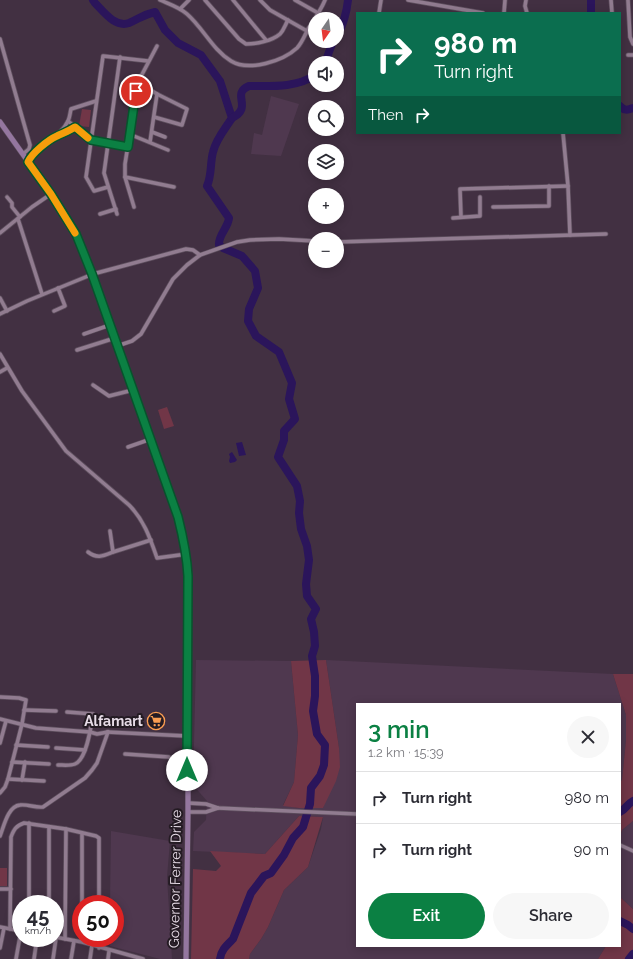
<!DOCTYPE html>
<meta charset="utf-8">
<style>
body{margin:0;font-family:Raleway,sans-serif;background:#f7f7f7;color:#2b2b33;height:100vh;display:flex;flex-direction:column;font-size:15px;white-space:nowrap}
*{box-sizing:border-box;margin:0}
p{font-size:13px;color:#7c7c81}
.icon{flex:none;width:22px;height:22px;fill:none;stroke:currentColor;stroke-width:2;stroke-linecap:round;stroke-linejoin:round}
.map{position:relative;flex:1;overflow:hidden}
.side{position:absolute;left:356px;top:703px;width:265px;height:244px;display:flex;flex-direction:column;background:#fff;border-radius:0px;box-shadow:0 2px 10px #0003}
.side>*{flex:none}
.guide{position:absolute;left:356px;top:12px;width:265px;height:122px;border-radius:0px;box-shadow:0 2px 10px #0003;background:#0b6e4f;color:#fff;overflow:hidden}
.needle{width:26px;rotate:194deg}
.buttons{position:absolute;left:308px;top:12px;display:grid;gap:8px}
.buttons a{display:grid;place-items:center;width:36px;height:36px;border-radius:50%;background:#fff;box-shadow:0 2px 10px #0003;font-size:20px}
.speed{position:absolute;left:12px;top:895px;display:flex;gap:8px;font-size:20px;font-weight:700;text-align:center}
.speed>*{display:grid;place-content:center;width:52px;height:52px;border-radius:50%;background:#fff;box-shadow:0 2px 10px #0003;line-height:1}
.speed small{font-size:10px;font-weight:400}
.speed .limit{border:6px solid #d22;background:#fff;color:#111}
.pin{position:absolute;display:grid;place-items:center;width:34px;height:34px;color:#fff;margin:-17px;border:2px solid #fff;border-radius:50%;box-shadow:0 1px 4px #0007}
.me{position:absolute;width:44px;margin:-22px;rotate:0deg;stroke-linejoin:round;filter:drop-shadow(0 0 3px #0008)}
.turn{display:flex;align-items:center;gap:14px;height:84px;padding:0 12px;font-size:18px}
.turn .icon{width:52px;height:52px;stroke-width:2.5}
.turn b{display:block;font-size:28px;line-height:34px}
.then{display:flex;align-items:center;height:38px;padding:0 12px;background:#0003;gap:8px;font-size:15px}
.round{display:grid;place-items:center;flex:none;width:42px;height:42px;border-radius:21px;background:#f7f7f7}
.headline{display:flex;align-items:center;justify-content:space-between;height:68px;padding:0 12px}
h1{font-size:24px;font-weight:600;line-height:30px;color:#0b8043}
.primary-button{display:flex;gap:8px;margin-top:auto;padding:8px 12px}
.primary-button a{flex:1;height:46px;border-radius:24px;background:#0b8043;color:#fff;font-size:16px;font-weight:600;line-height:46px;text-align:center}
.primary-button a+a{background:#f7f7f7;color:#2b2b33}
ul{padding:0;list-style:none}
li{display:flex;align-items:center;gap:12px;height:52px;padding:0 12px;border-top:1px solid #e1e1e2}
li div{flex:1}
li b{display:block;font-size:15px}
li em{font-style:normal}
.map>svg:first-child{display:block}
.built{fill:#4f384f}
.green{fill:#713647}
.water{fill:#2b155b}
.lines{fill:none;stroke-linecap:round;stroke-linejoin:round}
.river{stroke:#2b155b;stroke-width:8}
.street-casing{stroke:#5e4f5e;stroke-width:5}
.secondary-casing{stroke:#5e4f5e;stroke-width:6}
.street{stroke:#917c90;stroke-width:3.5}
.secondary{stroke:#94769f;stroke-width:5}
.route-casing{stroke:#07532c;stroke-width:10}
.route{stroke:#0b8043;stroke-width:7}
.slow{stroke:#f59e0b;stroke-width:7}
.labels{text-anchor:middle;stroke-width:4;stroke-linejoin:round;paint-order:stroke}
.poi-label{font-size:14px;font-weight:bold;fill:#e8dde8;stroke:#241b23;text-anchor:end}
.street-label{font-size:14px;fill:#e8dde8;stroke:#241b23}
</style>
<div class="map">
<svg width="633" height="959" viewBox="0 0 633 959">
<rect width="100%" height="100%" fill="#423042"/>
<!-- built -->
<g class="built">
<polygon points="271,96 299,104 281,156 251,154 254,133 262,135"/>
<polygon points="196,660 291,661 298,735 294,782 283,805 299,808 323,808 339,748 326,660 613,674 626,715 626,740 622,781 620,782 620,704 357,704 357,946 606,946 598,959 249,959 250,954 261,939 268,927 284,890 308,867 321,829 323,817 299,816 265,854 193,851 194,832 206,820 207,801 193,785"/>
<polygon points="633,821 633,909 620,897 620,836 622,830"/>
<polygon points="111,831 170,841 167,877 172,959 160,959 110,946 110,938 115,938 115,904 110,904"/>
</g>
<!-- green -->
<g class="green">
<polygon points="82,109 91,110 89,127 79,126"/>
<polygon points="167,407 174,426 164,429 158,410"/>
<polygon points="326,660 339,748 340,767 336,781 323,808 299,808 283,806 294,782 298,735 291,661"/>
<polygon points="613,674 633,674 633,821 622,830 620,836 620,782 622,780 626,740 626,715"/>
<polygon points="299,816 323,817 308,867 284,890 268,927 261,939 250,954 249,959 191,959 193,869 216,871 221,866 210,851 265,854"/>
<rect x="0" y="868" width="7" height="18"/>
<polygon points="620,897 633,909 633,959 598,959 606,946 620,946"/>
</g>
<!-- water -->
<g class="water">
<polygon points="242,442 246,455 239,456 236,443"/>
<polygon points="232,452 237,460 235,462 230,463 229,461 230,457 229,454"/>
</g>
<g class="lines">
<!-- river -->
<g class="river">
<path d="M93 0 95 3C103 11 115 28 129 23 139 19 142 15 155 12L165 30 178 43 201 55 220 81 232 118C225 129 216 139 213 152 210 163 212 175 207 186L229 218C228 228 218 235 219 245L223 248 242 256 255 271 258 288 249 309 248 321 256 336 279 352 292 383 289 399 295 419 284 431V440L278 457 297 486 300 501 299 513 301 529 307 546 309 560 306 584 307 596 316 609 311 619 314 632 315 646 312 656 315 676V696L313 711 317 734 325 745 324 765 320 776 311 788 310 804 303 827 293 838 284 855 271 873 264 876 251 893 233 939C227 945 221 950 220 959"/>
<polyline points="591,0 591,13"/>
<path d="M337 35C343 26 347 11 348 0"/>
<polyline points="325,63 333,41"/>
<path d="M620 106C624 111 628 110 633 108"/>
<path d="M232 118C254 107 230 94 249 86 270 86 297 88 315 75"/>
<path d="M620 812C626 809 627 804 633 801"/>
<polyline points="620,921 628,925 633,929"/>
<polyline points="629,959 633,954"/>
</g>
<defs>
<g id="street">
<path d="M160 0C169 4 179 7 187 14 203 28 213 50 231 61 249 72 283 61 297 48 302 43 305 35 308 29 314 20 321 10 325 0"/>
<path d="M205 0 239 39 246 44C256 44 272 41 280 34 284 30 285 25 288 20"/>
<polyline points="233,0 266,40"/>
<polyline points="260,0 270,10 307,31"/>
<polyline points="295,0 318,13"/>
<polyline points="408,0 483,13"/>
<polyline points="526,0 525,6 527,13"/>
<polyline points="611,0 612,13"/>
<polyline points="628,0 630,37 633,44"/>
<polyline points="180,9 189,0"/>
<polyline points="379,13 381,0"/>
<polyline points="504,13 505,0"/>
<polyline points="0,39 30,145 29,149 23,154"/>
<polyline points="628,55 633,55"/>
<polyline points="138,82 157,94 187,109 182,125 154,117"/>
<polyline points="68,121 91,140 128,147"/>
<polyline points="152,132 165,137"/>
<polyline points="563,133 568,186 570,235"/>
<polyline points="129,134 168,150"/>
<polyline points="56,136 67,132 75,127"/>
<polyline points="150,142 157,94"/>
<path d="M28 162C36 144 60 139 68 121 70 117 70 113 71 109L96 101"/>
<polyline points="125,177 174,187"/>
<polyline points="108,187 94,191 86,177 103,56 148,61"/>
<polyline points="7,197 12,203 12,207 20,217"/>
<polyline points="134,207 125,177 125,164 138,82 157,46"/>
<polyline points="493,207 549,206 549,186"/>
<polyline points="100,214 116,209"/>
<polyline points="117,214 104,173 120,57"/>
<polyline points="461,217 460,189 568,186"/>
<polyline points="453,218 480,216 480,197"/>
<polyline points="18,219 42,294"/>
<polyline points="0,233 32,207 51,194"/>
<polyline points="337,242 606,234"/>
<polyline points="0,298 7,311"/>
<polyline points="54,311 65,306 58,288"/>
<polyline points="0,314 27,301 93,274 186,249 193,250 200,255"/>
<polyline points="84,334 110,325"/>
<polyline points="117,346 132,341 141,334 173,279 187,265 200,255 237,242 250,240 279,239 315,241"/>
<polyline points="77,350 115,338"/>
<path d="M0 354 22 391 66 451 129 505C144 520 150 538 157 558L187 554"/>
<polyline points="0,372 7,368"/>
<polyline points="93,385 109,396 133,390"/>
<polyline points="128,447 151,439"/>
<polyline points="110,531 113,552 151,540"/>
<path d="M88 552C97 559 103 556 113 552"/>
<polyline points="0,697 19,698 26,700 22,724 8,779 5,787 0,793"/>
<polyline points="24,710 56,711"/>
<polyline points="0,719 36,728 90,732 97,734 108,732"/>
<polyline points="107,732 187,736"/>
<polyline points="0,743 6,721"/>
<polyline points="16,745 48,747"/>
<polyline points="56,748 85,750"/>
<polyline points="125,754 169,757 176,764 187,770"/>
<polyline points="12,762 49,764"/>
<path d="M58 765C63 765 70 766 75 764 87 759 91 726 93 714L67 712"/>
<polyline points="8,779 44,781"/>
<polyline points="22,780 25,762"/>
<polyline points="188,803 206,804 218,808 357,814"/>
<polyline points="188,812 206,812 218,808"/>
<path d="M0 836C4 826 8 806 20 805 28 804 35 808 43 807L85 778 92 770 97 763 108 732"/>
<polyline points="620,845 633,851"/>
<polyline points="0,889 11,889"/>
<polyline points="29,904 29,823"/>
<polyline points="49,904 49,827"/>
<polyline points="82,904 82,833"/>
<polyline points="0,927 21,931"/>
<path d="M10 929 11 837C14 829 16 826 24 823L66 829 96 836 99 838V904"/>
<polyline points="55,937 82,942 143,959"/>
<polyline points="65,939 66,829"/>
<polyline points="0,948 4,928"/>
<polyline points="99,948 99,938"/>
<polyline points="16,959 21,931"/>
<polyline points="34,959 37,938"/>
<polyline points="53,959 56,938"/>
<polyline points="71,959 74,941"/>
<polyline points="90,959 92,945"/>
<polyline points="108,959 109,951"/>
</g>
<path id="secondary" d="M0 122 51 194 76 234 93 274 178 517C183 537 187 556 188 576V812L186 959"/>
</defs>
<!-- street casing -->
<use href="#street" class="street-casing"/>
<!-- secondary casing -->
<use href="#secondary" class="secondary-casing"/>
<!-- street -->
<use href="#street" class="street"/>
<!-- secondary -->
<use href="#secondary" class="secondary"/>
</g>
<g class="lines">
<defs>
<path id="route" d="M136 91 128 147 91 140 75 127C69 131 63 133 57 136 48 140 32 153 28 162L51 194 76 234 92 274 178 517C183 537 187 556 188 576L187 770"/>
</defs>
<!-- route casing -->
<use href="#route" class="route-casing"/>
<!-- route -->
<use href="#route" class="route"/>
<!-- slow -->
<path class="slow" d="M75 233 51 194 28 162C32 153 48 140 57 136 63 133 69 131 75 127L88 138"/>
</g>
<!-- icons -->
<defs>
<symbol id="supermarket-ring" viewBox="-11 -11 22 22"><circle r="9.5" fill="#241b23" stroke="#fb9e52" stroke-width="1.5"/><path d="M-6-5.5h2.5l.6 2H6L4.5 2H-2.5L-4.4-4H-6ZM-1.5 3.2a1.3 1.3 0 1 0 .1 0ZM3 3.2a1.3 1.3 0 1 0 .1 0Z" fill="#fb9e52"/></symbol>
</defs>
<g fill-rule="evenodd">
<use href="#supermarket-ring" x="146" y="711" width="20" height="20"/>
</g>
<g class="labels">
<!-- poi labels -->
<g class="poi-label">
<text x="143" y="726">Alfamart</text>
</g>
<!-- street labels -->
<g class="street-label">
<text transform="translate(175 879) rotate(-89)" y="5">Governor Ferrer Drive</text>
</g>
</g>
</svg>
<div class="buttons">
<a><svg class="needle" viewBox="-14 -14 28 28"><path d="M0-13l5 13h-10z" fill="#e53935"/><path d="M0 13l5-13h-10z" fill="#7c7c81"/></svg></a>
<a><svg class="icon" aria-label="sound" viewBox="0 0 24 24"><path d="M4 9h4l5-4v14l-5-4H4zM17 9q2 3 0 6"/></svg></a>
<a><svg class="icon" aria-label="search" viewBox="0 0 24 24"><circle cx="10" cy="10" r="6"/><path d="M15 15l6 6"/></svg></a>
<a><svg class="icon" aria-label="layers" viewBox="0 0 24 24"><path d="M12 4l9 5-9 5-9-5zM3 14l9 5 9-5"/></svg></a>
<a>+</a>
<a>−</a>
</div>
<div class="speed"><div>45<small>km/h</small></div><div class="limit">50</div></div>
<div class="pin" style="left:136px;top:91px;background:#d93025"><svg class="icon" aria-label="arrive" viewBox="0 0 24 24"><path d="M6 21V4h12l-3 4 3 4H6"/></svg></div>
<svg class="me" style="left:187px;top:770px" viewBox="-20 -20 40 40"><circle r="19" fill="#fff"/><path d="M0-13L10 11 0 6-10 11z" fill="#0b8043"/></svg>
<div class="guide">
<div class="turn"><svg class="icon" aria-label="right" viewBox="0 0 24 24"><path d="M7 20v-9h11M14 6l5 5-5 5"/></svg><div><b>980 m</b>Turn right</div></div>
<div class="then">Then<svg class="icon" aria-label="right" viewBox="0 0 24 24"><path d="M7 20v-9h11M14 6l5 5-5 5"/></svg></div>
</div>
<section class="side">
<div class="headline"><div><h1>3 min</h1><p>1.2 km · 15:39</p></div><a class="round"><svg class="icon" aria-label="close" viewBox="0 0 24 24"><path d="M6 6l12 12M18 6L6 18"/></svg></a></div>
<ul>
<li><svg class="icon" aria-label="right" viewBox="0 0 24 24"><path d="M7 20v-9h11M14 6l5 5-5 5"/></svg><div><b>Turn right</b></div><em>980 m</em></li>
<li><svg class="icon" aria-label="right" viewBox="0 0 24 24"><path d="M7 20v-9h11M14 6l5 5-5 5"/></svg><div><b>Turn right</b></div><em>90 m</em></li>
</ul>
<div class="primary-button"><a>Exit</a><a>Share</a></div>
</section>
</div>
